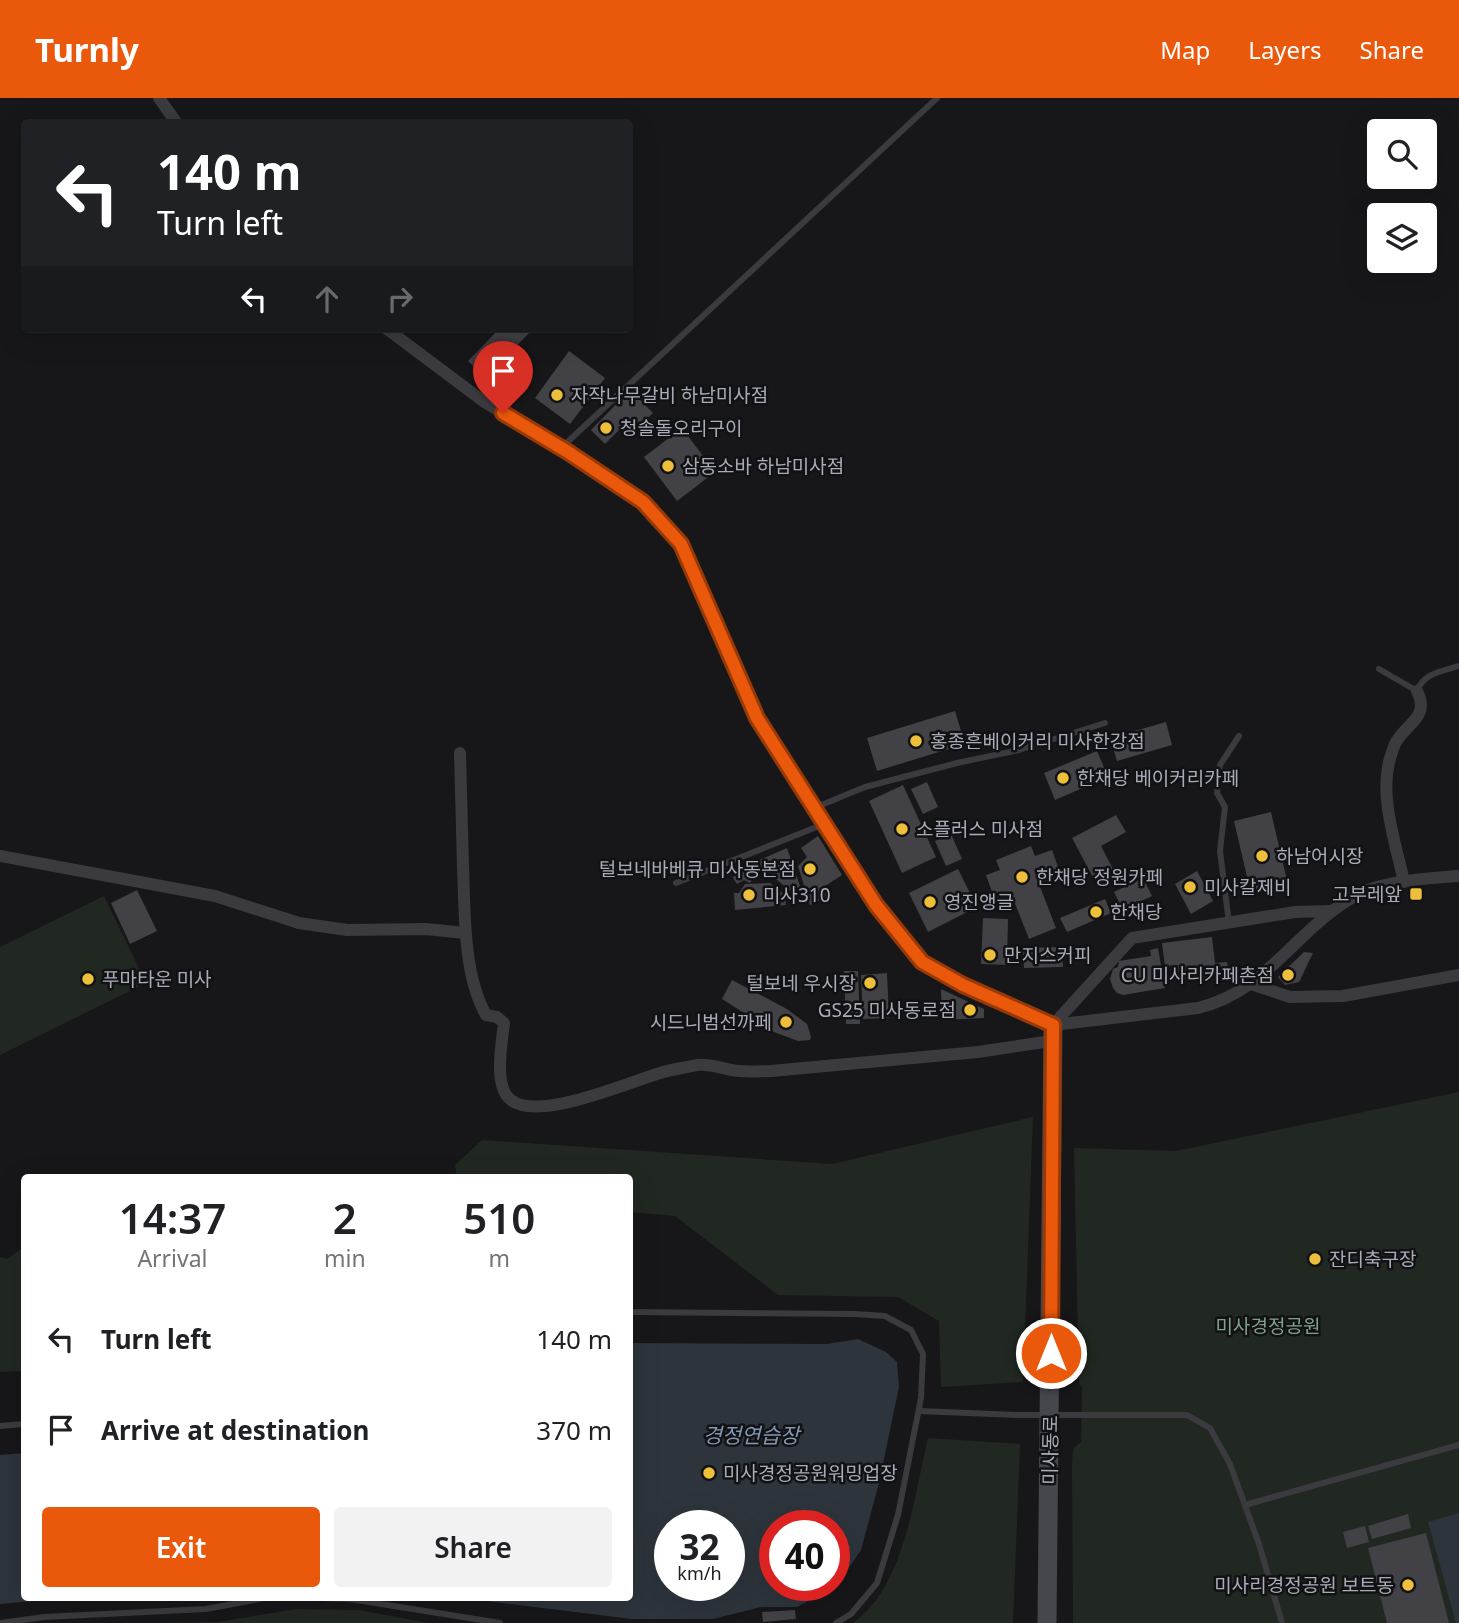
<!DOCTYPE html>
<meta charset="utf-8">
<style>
body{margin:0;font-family:"Noto Sans","Noto Sans KR",sans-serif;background:#f2f2f2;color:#202124;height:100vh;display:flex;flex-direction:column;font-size:26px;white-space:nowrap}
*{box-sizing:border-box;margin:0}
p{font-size:23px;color:#757577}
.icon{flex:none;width:38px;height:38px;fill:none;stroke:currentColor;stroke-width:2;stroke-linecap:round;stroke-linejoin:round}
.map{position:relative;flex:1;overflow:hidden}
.panel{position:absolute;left:21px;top:1076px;width:612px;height:427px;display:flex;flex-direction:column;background:#fff;border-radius:7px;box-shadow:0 7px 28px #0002}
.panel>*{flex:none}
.guide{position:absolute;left:21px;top:21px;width:612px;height:214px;border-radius:7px;box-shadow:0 7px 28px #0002;background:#202124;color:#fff;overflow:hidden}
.controls{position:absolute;left:1367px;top:21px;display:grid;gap:14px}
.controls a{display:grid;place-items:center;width:70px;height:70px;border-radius:7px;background:#fff;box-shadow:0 7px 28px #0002;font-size:35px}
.speed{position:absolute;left:654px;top:1412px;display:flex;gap:14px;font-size:35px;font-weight:700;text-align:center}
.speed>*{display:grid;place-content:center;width:91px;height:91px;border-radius:50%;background:#fff;box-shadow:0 7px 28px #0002;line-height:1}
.speed small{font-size:18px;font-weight:400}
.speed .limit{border:10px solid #d22;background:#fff;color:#111}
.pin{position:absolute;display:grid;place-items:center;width:60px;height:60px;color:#fff;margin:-72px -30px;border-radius:50% 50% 50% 0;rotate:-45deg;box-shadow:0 0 7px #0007}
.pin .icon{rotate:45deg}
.me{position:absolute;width:77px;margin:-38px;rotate:0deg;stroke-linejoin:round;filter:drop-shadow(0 0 5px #0008)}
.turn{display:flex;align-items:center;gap:24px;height:147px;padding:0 21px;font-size:32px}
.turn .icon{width:91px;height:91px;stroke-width:2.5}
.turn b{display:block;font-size:49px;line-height:60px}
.lanes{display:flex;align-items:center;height:66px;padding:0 21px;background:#0003;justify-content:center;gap:35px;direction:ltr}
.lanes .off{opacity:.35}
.eta{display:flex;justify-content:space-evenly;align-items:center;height:119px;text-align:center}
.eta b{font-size:42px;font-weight:600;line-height:49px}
.cta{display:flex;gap:14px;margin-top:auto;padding:14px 21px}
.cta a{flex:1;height:80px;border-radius:7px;background:#ea580c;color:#fff;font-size:28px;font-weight:600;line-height:80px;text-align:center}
.cta a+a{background:#f2f2f2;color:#202124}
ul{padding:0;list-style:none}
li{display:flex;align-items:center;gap:21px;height:91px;padding:0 21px}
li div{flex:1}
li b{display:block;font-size:26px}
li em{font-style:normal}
header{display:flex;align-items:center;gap:42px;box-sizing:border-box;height:98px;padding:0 35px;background:#ea580c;color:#fff}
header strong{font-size:33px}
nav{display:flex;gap:38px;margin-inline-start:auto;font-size:24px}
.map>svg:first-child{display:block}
.green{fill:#212822}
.water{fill:#2d343c;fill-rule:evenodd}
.building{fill:#414146}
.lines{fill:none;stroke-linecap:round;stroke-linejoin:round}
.lane{stroke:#3a3a3f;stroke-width:6}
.street{stroke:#3a3a3f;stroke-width:12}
.secondary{stroke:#46474d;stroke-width:19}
.route-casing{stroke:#983908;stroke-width:18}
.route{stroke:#ea580c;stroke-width:12}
.poi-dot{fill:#edbf3a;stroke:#121214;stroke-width:2.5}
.labels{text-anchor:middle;stroke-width:5;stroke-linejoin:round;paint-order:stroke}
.poi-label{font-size:19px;fill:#a9acb8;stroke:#121214;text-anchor:start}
.park-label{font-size:19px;fill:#81a385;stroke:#121214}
.street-label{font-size:19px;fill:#a9acb8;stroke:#121214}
.water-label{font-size:21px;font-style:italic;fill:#8197b2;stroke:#121214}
</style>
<header>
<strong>Turnly</strong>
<nav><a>Map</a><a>Layers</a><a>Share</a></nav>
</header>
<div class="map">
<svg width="1459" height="1525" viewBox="0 0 1459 1525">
<rect width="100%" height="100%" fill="#171719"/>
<!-- green -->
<g class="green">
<polygon points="104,798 146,885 0,957 0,849"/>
<polygon points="1459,994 1459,1525 1073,1525 1072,1366 1073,1351 1081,1344 1082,1289 1079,1285 1074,1050 1176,1053"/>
<polygon points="1033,1019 1023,1284 941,1289 939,1223 898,1199 778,1197 675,1118 630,1114 630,1080 457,1080 455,1067 482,1042 832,1066"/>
<polygon points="24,1149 24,1273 0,1274 0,1159 7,1161"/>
<path d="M928 1340 1020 1346 1013 1525H853C905 1488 914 1398 928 1340Z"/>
<polygon points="296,1511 359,1512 429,1525 149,1525 218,1524"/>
</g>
<!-- water -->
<g class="water">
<path d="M858 1241 886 1254 897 1264 899 1289 879 1385 861 1452 837 1487 797 1509H761L713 1521H632L461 1500H630V1245L827 1246ZM670 1428H730V1488H670ZM775 1428H835V1488H775Z"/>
<polygon points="24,1355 24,1500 66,1500 0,1506 0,1357"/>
<polygon points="1459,1415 1459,1525 1456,1525 1428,1424"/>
</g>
<!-- building -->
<g class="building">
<polygon points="499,231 533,231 485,280 468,263"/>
<polygon points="569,253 605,280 570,326 535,300"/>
<polygon points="630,292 653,315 632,335 624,327 605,346 591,332"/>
<polygon points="682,330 715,374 677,403 644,359"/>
<polygon points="955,613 965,646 877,673 867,640"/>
<polygon points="1166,624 1172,647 1117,663 1110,640"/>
<polygon points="1097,653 1108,679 1055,702 1044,675"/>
<polygon points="927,684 938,709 923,716 911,691"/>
<polygon points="903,687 936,759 902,775 869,703"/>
<polygon points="1271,714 1288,787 1251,796 1234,723"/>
<polygon points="1116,717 1126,734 1101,748 1116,777 1097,787 1072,740"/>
<polygon points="951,736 962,761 946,768 935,743"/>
<polygon points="818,738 842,777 822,790 829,798 810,807 798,768 807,759 801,750"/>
<polygon points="1031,748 1035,758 1052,752 1061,777 1039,786 1056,830 1029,841 1012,798 996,805 986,777 1000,772 996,762"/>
<polygon points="787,750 800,788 793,795 755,764"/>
<polygon points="751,767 758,772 750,785 744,782 737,786 733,780 740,770"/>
<polygon points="958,771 977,809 928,834 909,795"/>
<polygon points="1197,773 1213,803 1191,816 1175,786"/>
<polygon points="1143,780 1152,798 1123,812 1114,794"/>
<polygon points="770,785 785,797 786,807 735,812 734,795 739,795 745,786"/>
<polygon points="137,792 157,833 130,846 111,805"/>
<polygon points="1105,801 1111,815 1067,834 1060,820"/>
<polygon points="983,820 1008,821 1007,867 981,866"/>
<polygon points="1212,839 1215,865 1227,864 1229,876 1179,882 1178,867 1165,868 1162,845"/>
<polygon points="1062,849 1063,869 1024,870 1023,850"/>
<polygon points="1158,850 1165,890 1123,897 1117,895 1113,890 1110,881 1113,871 1118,869 1119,863 1151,858 1150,852"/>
<polygon points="1304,854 1313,855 1299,884 1285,887 1278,879"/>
<polygon points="844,873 858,873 860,926 846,926"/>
<polygon points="887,875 889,920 863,921 861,877"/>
<polygon points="732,882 787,911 807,926 811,939 810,942 798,943 774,934 722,901"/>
<polygon points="941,891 984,911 984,920 942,922"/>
<polygon points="1408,1416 1411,1430 1372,1441 1368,1428"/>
<polygon points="1365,1428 1369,1444 1347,1450 1343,1434"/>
<polygon points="1426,1435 1449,1525 1387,1525 1368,1450"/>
<polygon points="795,1512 796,1521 763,1524 762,1514"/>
</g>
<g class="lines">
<!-- lane -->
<g class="lane">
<polyline points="561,350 937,0"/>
<path d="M1379 571 1417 593C1424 575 1442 573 1459 568"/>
<polyline points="814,710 865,689 957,665 1019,652 1105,625"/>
<polyline points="676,785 824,726"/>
<polyline points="1229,825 1220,753 1225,709 1217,695 1220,667 1239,638"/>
<polyline points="630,1214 855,1216 885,1218 911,1232 923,1256 921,1300 898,1417 877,1485 851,1516 836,1525"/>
<polyline points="919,1313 1017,1317 1187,1317 1210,1330 1230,1366 1259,1446 1282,1525"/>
<polyline points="0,1328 24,1326"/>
<polyline points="1245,1407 1459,1347"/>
<polyline points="321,1500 350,1501 500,1525"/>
<polyline points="1,1525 44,1519 206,1511 265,1500"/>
</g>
<!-- street -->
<g class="street">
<polyline points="159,0 176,24"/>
<path d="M387 231 483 303 568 354 643 404 681 446 757 620 876 807 922 864 963 887 1053 927 1198 910C1268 894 1297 828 1359 796 1384 783 1430 780 1459 778"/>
<path d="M460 655C461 693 462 731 463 769 465 815 463 876 486 917L497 919 504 925C502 944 493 989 511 1002 538 1024 629 984 660 975 672 971 685 970 697 967 711 965 725 972 739 973 750 974 761 973 771 973L978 954 1051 943"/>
<polyline points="0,758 215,798 299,825 347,832 426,831 465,835"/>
<path d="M1404 784C1396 746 1380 702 1389 664 1391 658 1393 649 1396 644 1408 624 1430 619 1417 593"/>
<polyline points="1251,886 1290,899 1343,898 1459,877"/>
<polyline points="1053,927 1132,840 1295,814 1330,813"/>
</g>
<!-- secondary -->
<polyline class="secondary" points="1047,1525 1053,927"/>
</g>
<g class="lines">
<defs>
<polyline id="route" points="503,315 568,354 643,404 681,446 757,620 876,807 922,864 963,887 1053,927 1051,1255"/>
</defs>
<!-- route casing -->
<use href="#route" class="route-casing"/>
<!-- route -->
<use href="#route" class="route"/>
</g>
<!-- markers -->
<g class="poi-dot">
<circle cx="557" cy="297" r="7"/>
<circle cx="606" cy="330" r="7"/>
<circle cx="668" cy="368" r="7"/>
<circle cx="916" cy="643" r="7"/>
<circle cx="1063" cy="680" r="7"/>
<circle cx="902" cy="731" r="7"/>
<circle cx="1262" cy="758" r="7"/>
<circle cx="810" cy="771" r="7"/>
<circle cx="1022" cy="779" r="7"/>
<circle cx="1190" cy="789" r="7"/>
<rect x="1409" y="789" width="14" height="14" rx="3.5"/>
<circle cx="749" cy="797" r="7"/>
<circle cx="930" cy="804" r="7"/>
<circle cx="1096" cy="814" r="7"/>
<circle cx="990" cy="857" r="7"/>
<circle cx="1288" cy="877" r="7"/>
<circle cx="88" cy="881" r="7"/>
<circle cx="870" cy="885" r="7"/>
<circle cx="970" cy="912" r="7"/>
<circle cx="786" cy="924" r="7"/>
<circle cx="1315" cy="1161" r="7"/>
<circle cx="709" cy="1375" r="7"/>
<circle cx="1408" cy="1487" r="7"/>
</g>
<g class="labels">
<!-- poi labels -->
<g class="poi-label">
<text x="571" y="304">자작나무갈비 하남미사점</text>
<text x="620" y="337">청솔돌오리구이</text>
<text x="682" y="375">삼동소바 하남미사점</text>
<text x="930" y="650">홍종흔베이커리 미사한강점</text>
<text x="1077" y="687">한채당 베이커리카페</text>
<text x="916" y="738">소플러스 미사점</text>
<text x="1276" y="765">하남어시장</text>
<text x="796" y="778" text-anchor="end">털보네바베큐 미사동본점</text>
<text x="1036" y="786">한채당 정원카페</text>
<text x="1204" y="796">미사칼제비</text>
<text x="1402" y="803" text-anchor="end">고부레앞</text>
<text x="763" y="804">미사310</text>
<text x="944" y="811">영진앵글</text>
<text x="1110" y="821">한채당</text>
<text x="1004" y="864">만지스커피</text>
<text x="1274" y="884" text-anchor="end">CU 미사리카페촌점</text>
<text x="102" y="888">푸마타운 미사</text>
<text x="856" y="892" text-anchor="end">털보네 우시장</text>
<text x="956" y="919" text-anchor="end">GS25 미사동로점</text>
<text x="772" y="931" text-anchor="end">시드니범선까페</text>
<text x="1329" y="1168">잔디축구장</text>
<text x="723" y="1382">미사경정공원워밍업장</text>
<text x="1394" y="1494" text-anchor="end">미사리경정공원 보트동</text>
</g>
<!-- park labels -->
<g class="park-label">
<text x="1268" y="1235">미사경정공원</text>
</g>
<!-- street labels -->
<g class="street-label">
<text transform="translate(1050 1352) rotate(-89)" y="7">미사동로</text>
</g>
<!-- water labels -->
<g class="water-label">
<text x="751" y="1345">경정연습장</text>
</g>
</g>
</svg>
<div class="controls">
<a><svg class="icon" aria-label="search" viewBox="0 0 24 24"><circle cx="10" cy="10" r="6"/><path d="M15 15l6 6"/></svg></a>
<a><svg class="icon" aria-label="layers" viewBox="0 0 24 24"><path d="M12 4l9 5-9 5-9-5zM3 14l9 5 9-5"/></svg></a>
</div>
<div class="speed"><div>32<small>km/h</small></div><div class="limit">40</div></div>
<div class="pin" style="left:503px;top:315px;background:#d93025"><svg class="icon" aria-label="arrive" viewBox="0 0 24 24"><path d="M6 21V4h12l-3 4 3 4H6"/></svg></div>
<svg class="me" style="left:1051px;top:1255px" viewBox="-20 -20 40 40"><circle r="17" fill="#ea580c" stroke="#fff" stroke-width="3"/><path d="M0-11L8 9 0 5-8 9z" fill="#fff"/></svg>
<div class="guide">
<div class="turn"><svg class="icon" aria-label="left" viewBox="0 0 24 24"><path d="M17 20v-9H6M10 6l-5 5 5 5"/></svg><div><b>140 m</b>Turn left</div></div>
<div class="lanes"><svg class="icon" aria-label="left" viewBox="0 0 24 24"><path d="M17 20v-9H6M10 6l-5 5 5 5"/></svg><svg class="icon off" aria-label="ahead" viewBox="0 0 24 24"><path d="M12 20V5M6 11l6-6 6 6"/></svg><svg class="icon off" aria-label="right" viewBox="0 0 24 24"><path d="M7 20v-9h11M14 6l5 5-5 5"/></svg></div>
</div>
<section class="panel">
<div class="eta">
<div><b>14:37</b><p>Arrival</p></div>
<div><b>2</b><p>min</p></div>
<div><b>510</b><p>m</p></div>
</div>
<ul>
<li><svg class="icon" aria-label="left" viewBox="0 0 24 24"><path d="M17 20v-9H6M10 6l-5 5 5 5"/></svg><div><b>Turn left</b></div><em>140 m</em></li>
<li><svg class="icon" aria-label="arrive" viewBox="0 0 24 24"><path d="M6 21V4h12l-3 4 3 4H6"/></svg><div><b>Arrive at destination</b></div><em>370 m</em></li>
</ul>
<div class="cta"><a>Exit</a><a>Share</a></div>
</section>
</div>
